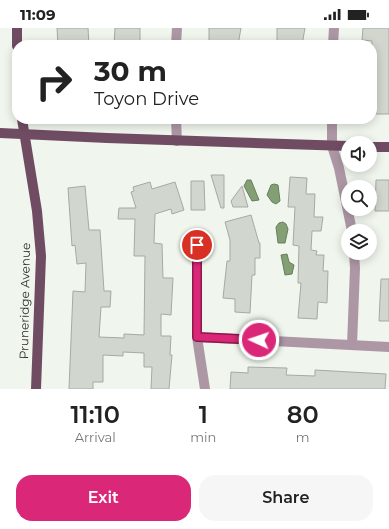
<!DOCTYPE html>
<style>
body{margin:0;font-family:Montserrat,sans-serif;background:#f6f6f6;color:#222;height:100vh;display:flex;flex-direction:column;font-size:15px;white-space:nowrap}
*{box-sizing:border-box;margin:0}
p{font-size:13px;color:#767676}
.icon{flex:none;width:22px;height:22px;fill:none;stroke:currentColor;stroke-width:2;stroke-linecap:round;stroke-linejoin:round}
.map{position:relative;height:361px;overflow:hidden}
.drawer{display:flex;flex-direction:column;background:#fff;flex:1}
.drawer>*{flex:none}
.guide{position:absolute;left:12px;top:12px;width:365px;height:84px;border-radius:16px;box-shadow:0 2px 10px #0003;background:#fff;color:#222;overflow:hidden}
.fabs{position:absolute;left:341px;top:108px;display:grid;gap:8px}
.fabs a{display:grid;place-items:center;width:36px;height:36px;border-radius:50%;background:#fff;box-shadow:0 2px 10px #0003;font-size:20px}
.pin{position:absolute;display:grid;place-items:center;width:34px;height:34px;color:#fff;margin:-17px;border:2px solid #fff;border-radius:50%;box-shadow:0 1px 4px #0007}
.me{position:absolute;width:44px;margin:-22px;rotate:273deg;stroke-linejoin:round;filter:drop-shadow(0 0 3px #0008)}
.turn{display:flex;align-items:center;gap:14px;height:84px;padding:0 16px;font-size:18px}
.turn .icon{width:52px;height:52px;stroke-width:2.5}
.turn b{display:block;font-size:28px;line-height:34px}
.eta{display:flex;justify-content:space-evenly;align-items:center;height:68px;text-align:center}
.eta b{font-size:24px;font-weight:600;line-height:28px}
.primary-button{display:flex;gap:8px;margin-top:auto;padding:8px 16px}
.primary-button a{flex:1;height:46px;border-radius:16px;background:#db2777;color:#fff;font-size:16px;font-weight:600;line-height:46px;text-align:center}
.primary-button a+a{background:#f6f6f6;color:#222}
.status{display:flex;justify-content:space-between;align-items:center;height:28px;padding:0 20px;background:#fff;direction:ltr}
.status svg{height:11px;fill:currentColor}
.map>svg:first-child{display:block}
.water{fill:#83a074;stroke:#687d5d}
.building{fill:#d1d7ce;stroke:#a5aaa2}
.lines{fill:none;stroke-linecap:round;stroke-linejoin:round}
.minor{stroke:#ad97a5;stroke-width:10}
.major{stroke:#704c63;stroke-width:10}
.route-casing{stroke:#8e194d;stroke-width:10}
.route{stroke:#db2777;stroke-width:7}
.labels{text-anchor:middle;stroke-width:3.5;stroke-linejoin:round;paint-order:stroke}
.street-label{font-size:12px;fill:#292b28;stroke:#f0f6ed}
</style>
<div class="status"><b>11:09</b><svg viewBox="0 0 49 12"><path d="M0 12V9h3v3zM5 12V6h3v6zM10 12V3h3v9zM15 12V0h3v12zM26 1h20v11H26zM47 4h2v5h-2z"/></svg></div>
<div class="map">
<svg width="389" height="361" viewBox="0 0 389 361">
<rect width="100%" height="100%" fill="#f0f6ed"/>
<!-- water -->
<g class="water">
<polygon points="247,152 251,152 259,172 252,173 244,158"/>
<polygon points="274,156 278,157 280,173 276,176 272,174 267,167 271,157"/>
<polygon points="283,194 286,196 288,201 285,215 278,215 276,199 279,195"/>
<polygon points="287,226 289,234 294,237 292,246 285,247 281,227"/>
</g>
<!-- building -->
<g class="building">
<polygon points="57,0 88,0 89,17 58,17"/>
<polygon points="115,0 140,0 140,17 114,17"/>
<polygon points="209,0 241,0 238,17 209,17"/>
<polygon points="277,0 305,0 302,17 277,17"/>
<polygon points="363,0 389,0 389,86 372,86 372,13 362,12"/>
<polygon points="211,147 224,147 224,180 221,180"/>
<polygon points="290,149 307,150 306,166 315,166 314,189 323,189 321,203 312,203 311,222 317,223 316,227 324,227 323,243 328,243 327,275 318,274 317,291 298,290 301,255 298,255 299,218 293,217 295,179 288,179"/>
<polygon points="376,152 389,152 389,183 375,183"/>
<polygon points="191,153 204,153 205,182 191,182"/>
<polygon points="150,154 152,161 175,154 184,182 172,186 171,181 155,186 154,215 162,216 163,250 173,250 171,287 161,286 161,308 171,308 170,327 172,327 169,361 151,361 152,339 144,339 144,325 123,324 123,328 103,327 103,354 93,354 93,361 69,361 73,263 85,264 86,235 77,236 75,217 72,218 68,160 85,158 89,202 100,202 104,263 111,263 110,279 101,279 99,309 124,310 124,306 144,307 145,228 134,228 135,191 118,191 119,180 136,180 131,164 134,163 133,159"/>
<polygon points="242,158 248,179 233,179 231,173"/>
<polygon points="251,187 259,215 260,215 260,230 255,230 255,247 252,247 250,285 235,284 235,271 223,270 227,233 230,233 230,212 225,194"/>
<polygon points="381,251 389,251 389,293 379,293"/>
<polygon points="248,339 287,340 286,347 315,348 315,342 386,346 385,361 230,361 231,344 248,345"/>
</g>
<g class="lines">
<!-- minor -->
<g class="minor">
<polyline points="176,17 177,0"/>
<polyline points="333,17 334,0"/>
<polyline points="176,91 177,113"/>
<polyline points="332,91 332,118 339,140 352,203"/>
<polyline points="197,217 197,309 205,361"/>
<polyline points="197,309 389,319"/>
<polyline points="352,317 355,240 354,225"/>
</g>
<!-- major -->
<g class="major">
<polyline points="17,18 17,0"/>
<polyline points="22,91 37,183 41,228 36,361"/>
<polyline points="0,105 107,110 348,118"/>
<polyline points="370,119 389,119"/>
</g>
</g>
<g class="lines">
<defs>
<polyline id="route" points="197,217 197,309 259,312"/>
</defs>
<!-- route casing -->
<use href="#route" class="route-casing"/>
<!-- route -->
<use href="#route" class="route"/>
</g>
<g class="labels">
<!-- street labels -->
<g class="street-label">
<text transform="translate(25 273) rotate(-89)" y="4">Pruneridge Avenue</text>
</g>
</g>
</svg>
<div class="fabs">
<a><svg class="icon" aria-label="sound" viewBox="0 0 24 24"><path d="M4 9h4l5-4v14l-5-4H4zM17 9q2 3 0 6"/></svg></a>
<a><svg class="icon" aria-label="search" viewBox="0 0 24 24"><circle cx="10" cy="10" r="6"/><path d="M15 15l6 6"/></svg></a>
<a><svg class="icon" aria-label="layers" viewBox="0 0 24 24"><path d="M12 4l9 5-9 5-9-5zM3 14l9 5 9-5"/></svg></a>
</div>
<div class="pin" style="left:197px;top:217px;background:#d93025"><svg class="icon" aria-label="arrive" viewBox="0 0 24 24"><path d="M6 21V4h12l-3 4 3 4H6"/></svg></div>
<svg class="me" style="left:259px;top:312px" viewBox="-20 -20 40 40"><circle r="17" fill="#db2777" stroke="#fff" stroke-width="3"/><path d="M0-11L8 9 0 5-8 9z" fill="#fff"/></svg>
<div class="guide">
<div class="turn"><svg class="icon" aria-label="right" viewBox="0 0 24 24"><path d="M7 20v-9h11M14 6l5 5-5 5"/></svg><div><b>30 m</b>Toyon Drive</div></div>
</div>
</div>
<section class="drawer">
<div class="eta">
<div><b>11:10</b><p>Arrival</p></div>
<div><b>1</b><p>min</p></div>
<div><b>80</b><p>m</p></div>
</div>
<div class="primary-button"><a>Exit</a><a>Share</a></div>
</section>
